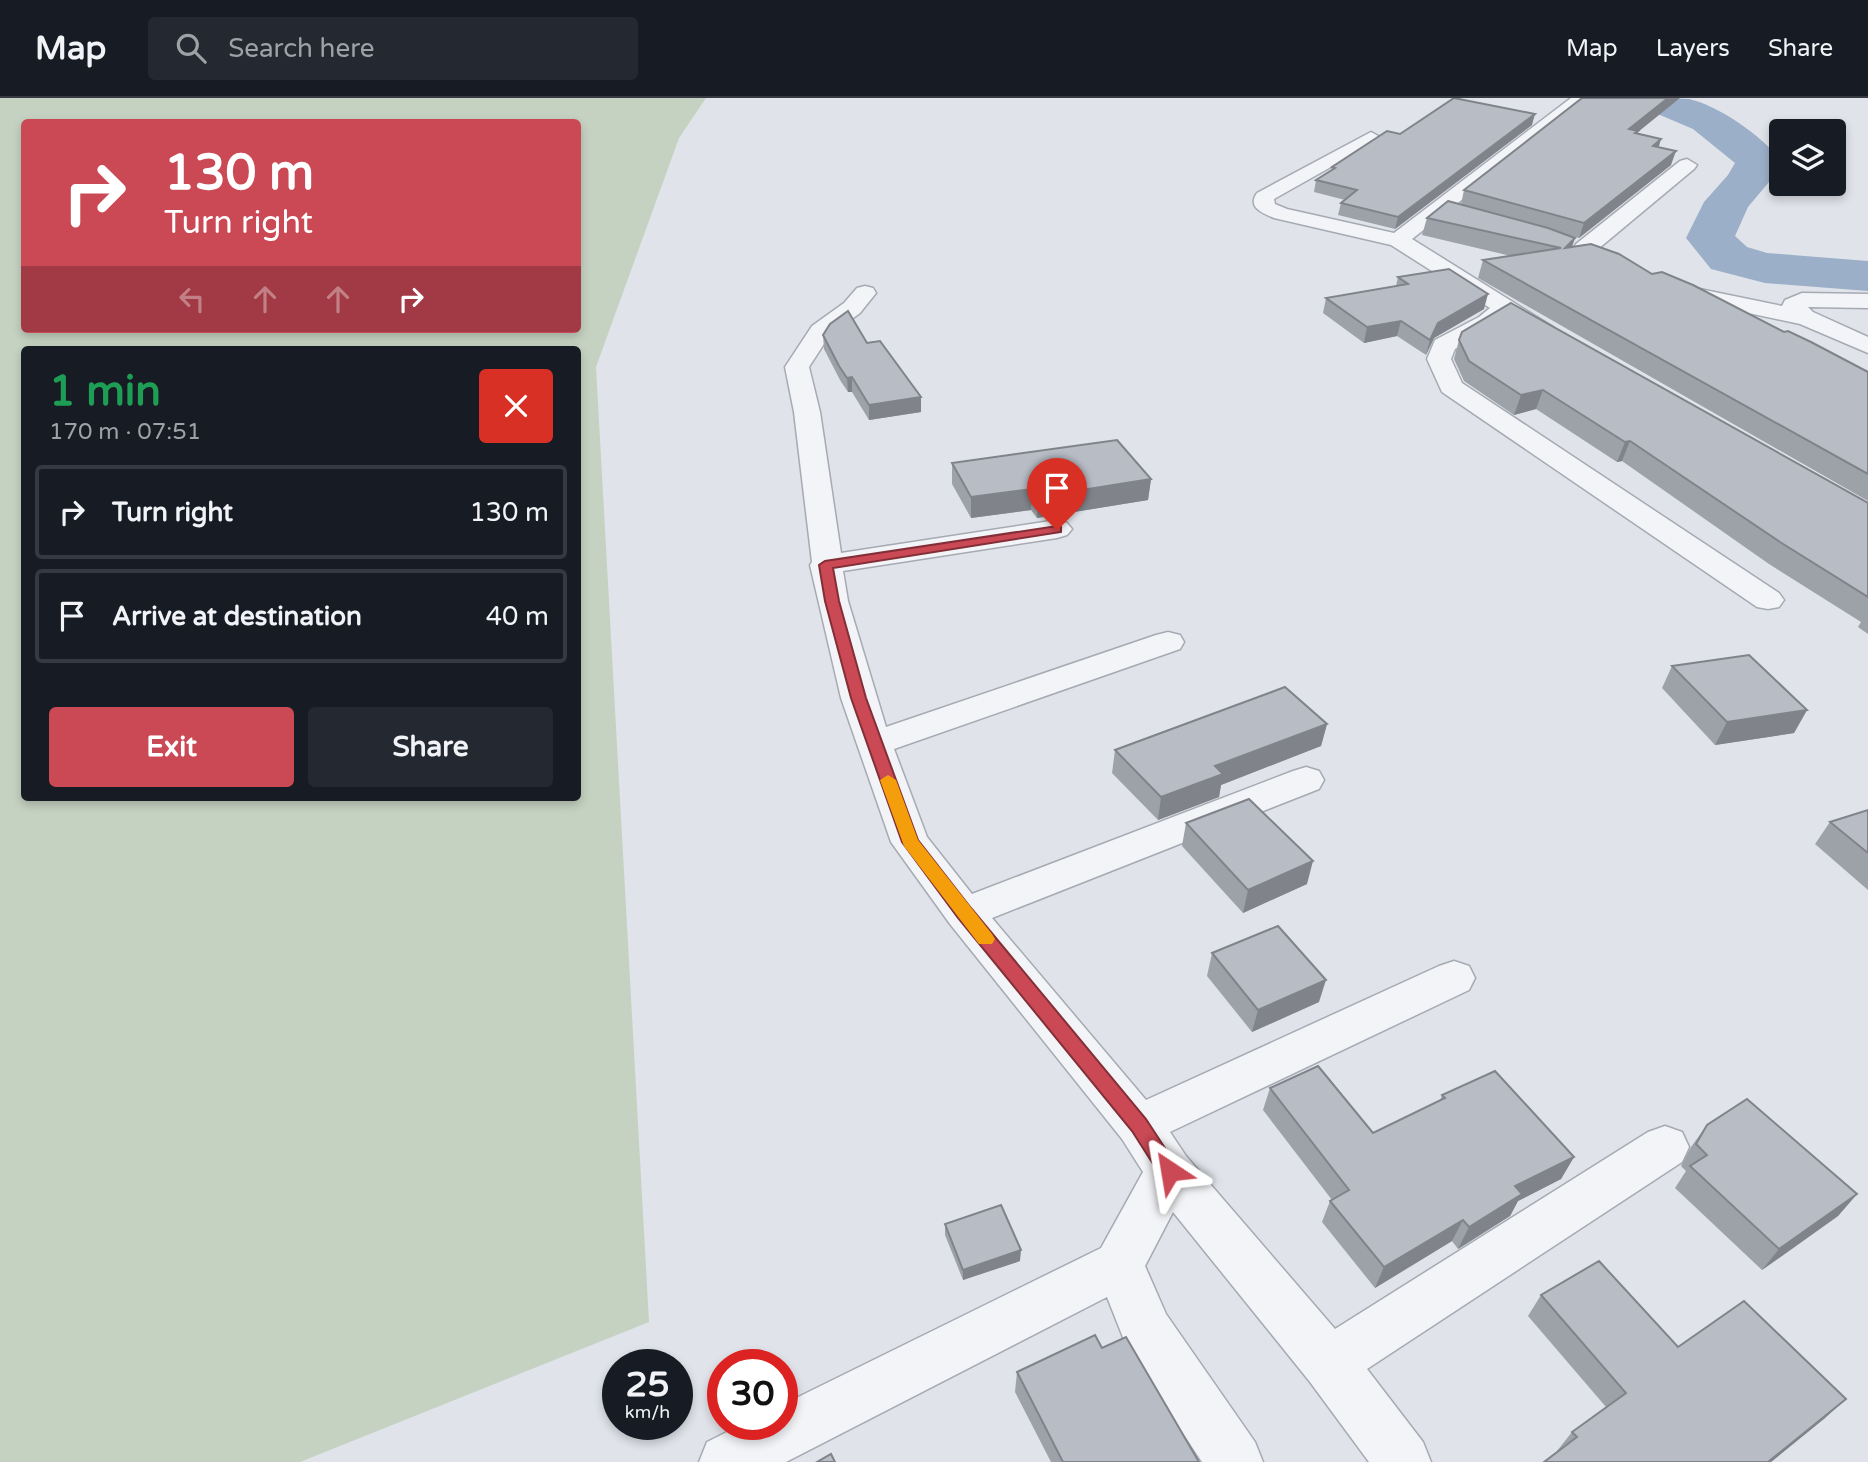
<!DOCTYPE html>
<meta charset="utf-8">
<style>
body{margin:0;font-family:"Varela Round",sans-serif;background:#242831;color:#f1f3f6;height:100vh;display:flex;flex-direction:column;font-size:26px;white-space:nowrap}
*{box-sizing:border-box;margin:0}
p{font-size:23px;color:#9ea1a6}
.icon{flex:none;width:38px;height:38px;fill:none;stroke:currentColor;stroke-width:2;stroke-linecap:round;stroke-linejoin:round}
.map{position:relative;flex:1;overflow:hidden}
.sheet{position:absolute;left:21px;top:248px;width:560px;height:455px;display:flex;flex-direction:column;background:#171b24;border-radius:7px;box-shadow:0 4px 10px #0003}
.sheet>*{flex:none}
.guide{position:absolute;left:21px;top:21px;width:560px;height:214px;border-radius:7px;box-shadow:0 4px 10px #0003;background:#ca4955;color:#fff;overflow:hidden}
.buttons{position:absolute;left:1769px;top:21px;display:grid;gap:14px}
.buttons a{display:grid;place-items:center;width:77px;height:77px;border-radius:7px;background:#171b24;box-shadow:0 4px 10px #0003;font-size:35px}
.speed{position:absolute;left:602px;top:1251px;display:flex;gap:14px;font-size:35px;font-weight:700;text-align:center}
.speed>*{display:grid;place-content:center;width:91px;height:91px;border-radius:50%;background:#171b24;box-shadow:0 4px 10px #0003;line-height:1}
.speed small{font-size:18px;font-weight:400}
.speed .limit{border:10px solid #d22;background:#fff;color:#111}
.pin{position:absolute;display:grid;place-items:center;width:60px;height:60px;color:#fff;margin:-72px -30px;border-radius:50% 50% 50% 0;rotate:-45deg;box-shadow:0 0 7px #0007}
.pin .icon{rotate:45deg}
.me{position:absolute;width:77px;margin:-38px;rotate:327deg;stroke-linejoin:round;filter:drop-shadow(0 0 5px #0008)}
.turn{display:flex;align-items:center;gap:24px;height:147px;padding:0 28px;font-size:32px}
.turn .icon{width:91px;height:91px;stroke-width:2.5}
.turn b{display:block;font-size:49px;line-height:60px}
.lanes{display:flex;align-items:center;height:66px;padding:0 28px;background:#0003;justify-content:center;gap:35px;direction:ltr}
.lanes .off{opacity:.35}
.round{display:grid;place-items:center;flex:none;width:74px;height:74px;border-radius:7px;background:#242831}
.summary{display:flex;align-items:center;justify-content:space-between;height:119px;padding:0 28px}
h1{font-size:42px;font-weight:700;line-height:52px;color:#1e9e55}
.action{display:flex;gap:14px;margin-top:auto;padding:14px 28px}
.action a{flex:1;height:80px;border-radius:7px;background:#ca4955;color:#fff;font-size:28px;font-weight:700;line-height:80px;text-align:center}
.action a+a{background:#242831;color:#f1f3f6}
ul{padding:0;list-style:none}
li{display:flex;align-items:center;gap:21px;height:94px;margin:0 14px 10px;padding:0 14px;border:4px solid #363941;border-radius:7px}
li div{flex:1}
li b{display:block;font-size:26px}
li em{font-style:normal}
header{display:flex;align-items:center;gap:42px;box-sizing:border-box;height:98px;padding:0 35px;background:#171b24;border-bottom:2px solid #363941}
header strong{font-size:33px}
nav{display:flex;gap:38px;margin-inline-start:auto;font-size:24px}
.search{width:490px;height:63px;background:#242831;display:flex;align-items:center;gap:18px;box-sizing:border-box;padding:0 24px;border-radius:7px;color:#9ea1a6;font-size:26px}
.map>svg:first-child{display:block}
.green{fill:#c5d2c1;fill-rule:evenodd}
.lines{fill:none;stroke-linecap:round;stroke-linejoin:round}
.river{fill:#9cafc8;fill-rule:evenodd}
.minor-casing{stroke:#a5aab3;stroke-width:3}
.minor{fill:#f3f4f7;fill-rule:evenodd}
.wall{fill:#9da2a9}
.shaded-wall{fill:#80848a}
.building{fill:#b7bcc5;stroke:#80848a;stroke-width:2}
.route{fill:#ca4955;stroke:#832f37;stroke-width:2}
.slow{fill:#f59e0b}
</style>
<header>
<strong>Map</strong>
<div class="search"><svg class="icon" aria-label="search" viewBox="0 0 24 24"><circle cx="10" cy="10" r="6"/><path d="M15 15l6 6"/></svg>Search here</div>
<nav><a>Map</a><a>Layers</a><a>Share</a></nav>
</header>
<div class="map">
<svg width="1868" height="1364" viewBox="0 0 1868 1364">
<rect width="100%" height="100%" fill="#e0e3e9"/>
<!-- green -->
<path class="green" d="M0 0H706L679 40 596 269 649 1224 300 1364H0ZM24 24H578V231H24ZM24 252H578V700H24Z"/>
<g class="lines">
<!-- river -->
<path class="river" d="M1633 0C1651 0 1672 0 1689 1 1717 7 1763 38 1780 62L1769 84 1748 109 1735 138 1747 149 1767 155 1868 163V193L1765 185 1711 171 1686 140 1704 104 1728 77 1735 65 1693 31 1639 8Z"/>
<defs>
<g id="minor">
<path d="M1571 0H1591L1412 141 1553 229 1557 234 1553 239H1537L1506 220 1495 229 1455 251 1451 261 1462 285 1779 495 1784 502 1779 509 1768 511 1757 509 1442 294 1427 261 1435 242 1479 219 1490 210 1391 147 1274 120C1262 115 1247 109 1257 95L1371 34 1380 39 1377 43 1274 101 1275 106 1287 111 1394 135Z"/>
<polygon points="1687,61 1697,67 1694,71 1592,156 1576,156 1573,151 1576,146 1680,63"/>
<polygon points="865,188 873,190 876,195 860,215 829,238 809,269 820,314 841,455 1057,422 1067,425 1072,431 1067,437 1057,440 843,473 848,503 886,629 1156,537 1168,534 1180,537 1184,544 1180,551 894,651 927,739 972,796 1293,673 1306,669 1319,673 1324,682 1319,691 992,820 1146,1002 1439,868 1454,863 1469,868 1475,880 1469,892 1170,1034 1186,1058 1335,1231 1648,1034 1665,1028 1682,1034 1689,1049 1682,1064 1367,1271 1423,1344 1431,1364 1369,1364 1310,1284 1173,1114 1145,1168 1166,1216 1255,1344 1263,1364 1202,1364 1128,1252 1107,1199 786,1364 699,1364 707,1344 743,1326 782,1326 782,1307 1101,1150 1143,1074 1122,1041 950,826 891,744 841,600 810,467 812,464 794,314 785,269 812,228 844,205 857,190"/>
<polygon points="1690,189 1782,208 1785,202 1802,195 1868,196 1868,210 1808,209 1813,214 1868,239 1868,255 1800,226 1682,201 1679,196 1682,191"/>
</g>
</defs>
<!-- minor casing -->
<use href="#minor" class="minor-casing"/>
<!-- minor -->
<use href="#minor" class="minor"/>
</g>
<!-- wall -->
<g class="wall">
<polygon points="1532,27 1395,131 1338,117 1341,105 1345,102 1314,94 1316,82 1331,73 1332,69 1400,36"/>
<polygon points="1638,34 1637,36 1659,49 1671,67 1579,140 1564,136 1572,149 1652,176 1784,234 1868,274 1868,403 1478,180 1483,162 1511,158 1422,137 1427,120 1461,106 1464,92"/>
<polygon points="1398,179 1484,211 1434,240 1426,257 1397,238 1364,245 1323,215 1326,200 1396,188"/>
<polygon points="823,237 867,245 921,314 869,322 852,294 848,294 840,282 824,251"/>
<polygon points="1459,242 1868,405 1868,536 1858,529 1861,524 1769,466 1622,363 1617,364 1536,311 1514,317 1464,283 1454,261"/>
<polygon points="952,365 1151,381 1148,402 1037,420 1031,412 971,420 952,386"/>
<polygon points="1672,568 1807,612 1794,635 1715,647 1662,590"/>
<polygon points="1327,626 1321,648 1221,687 1219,699 1158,722 1112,675 1115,652"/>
<polygon points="1868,712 1868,792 1815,746 1830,724"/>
<polygon points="1186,725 1307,786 1243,815 1182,748"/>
<polygon points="1212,855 1319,904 1252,934 1207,878"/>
<polygon points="1270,990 1373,1035 1440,1003 1442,997 1574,1059 1561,1081 1518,1103 1510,1118 1458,1151 1452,1143 1375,1190 1322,1124 1330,1103 1332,1102 1263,1012"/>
<polygon points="1707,1027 1857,1096 1838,1118 1762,1172 1675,1090 1686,1073 1681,1068 1691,1049"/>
<polygon points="945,1126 1020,1163 963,1182 945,1137"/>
<polygon points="1541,1197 1678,1249 1825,1320 1771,1364 1544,1364 1558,1354 1557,1353 1572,1334 1606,1309 1528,1218"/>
<polygon points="1102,1250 1199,1364 1051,1364 1015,1294 1017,1274"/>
</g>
<!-- shaded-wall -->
<g class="shaded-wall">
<polygon points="1668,0 1680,0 1638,34 1634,46 1629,31"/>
<polygon points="1535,16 1532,27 1395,131 1398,119"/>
<polygon points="1661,41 1657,55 1653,48"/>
<polygon points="1676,53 1671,67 1579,140 1584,125"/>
<polygon points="1575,140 1569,158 1565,150"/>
<polygon points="1488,196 1484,211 1434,240 1426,257 1430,242 1438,225"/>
<polygon points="1401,223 1397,238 1364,245 1367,229"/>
<polygon points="852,279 852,294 848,294 847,280"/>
<polygon points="1543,292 1536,311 1514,317 1521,297"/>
<polygon points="921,299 921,314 869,322 869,307"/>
<polygon points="1630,343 1622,363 1617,364 1625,344"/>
<polygon points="1151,381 1148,402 1037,420 1038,399"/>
<polygon points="1032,391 1031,412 971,420 971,399"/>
<polygon points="1807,612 1794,635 1715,647 1727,624"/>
<polygon points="1327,626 1321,648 1221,687 1219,699 1158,722 1161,699 1215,668"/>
<polygon points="1313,763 1307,786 1243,815 1248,792"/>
<polygon points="1326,882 1319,904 1252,934 1258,912"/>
<polygon points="1574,1059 1561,1081 1518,1103 1510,1118 1458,1151 1469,1129 1515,1088"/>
<polygon points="1857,1096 1838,1118 1762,1172 1779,1151"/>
<polygon points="1463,1122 1452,1143 1375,1190 1384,1169"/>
<polygon points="1021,1152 1020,1163 963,1182 963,1172"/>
<polygon points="1846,1301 1825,1320 1771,1364 1768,1364"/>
</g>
<!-- building -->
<g class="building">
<polygon points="1454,0 1535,16 1398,119 1341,105 1357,92 1316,82 1335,70 1332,69 1387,33 1400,36"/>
<polygon points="1582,0 1668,0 1629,31 1638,33 1635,35 1661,41 1653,48 1676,53 1584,125 1464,92"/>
<polygon points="1448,103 1548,130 1575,140 1565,150 1591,146 1619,156 1652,176 1662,174 1693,187 1784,234 1788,233 1811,244 1868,274 1868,376 1483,162 1561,150 1427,120"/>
<polygon points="1449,171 1488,196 1438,225 1430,242 1401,223 1367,229 1326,200 1408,186 1398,179"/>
<polygon points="1511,205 1868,405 1868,499 1780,444 1630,343 1625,344 1543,292 1521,297 1469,263 1459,242 1462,234"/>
<polygon points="848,213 867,245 880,243 921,299 869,307 852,279 847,280 839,268 823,237 830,226"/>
<polygon points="1117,342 1151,381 1038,399 1032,391 971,399 952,365"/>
<polygon points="1749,557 1807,612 1727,624 1672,568"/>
<polygon points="1285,589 1327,626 1215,668 1223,676 1161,699 1115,652"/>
<polygon points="1249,701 1313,763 1248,792 1186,725"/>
<polygon points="1868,712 1868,755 1830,724"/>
<polygon points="1278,828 1326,882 1258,912 1212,855"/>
<polygon points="1318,968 1373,1035 1445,1000 1442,997 1495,973 1574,1059 1515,1088 1522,1096 1469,1129 1463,1122 1384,1169 1330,1103 1349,1092 1270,990"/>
<polygon points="1747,1001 1857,1096 1779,1151 1690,1068 1707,1057 1696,1046 1707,1027"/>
<polygon points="1001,1107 1021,1152 963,1172 945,1126"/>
<polygon points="1599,1163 1678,1249 1744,1203 1846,1301 1768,1364 1544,1364 1577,1339 1572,1334 1626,1295 1541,1197"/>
<polygon points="1095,1237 1102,1250 1126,1239 1199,1364 1063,1364 1017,1274"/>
<polygon points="831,1356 835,1364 817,1364"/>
</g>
<!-- route -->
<polygon class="route" points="1057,428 1061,429 1061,434 833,470 839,503 866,600 918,742 971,810 1146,1021 1180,1073 1177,1080 1170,1083 1162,1080 1132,1033 958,820 902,744 851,600 825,503 819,467 825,463"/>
<!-- slow -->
<polygon class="slow" points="888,677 896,682 918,742 992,836 995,841 992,846 979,846 904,748 880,682"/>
</svg>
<div class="buttons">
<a><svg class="icon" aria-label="layers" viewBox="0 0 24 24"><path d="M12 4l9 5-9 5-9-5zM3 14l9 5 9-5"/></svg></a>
</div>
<div class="speed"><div>25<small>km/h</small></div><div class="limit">30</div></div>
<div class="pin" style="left:1057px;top:432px;background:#d93025"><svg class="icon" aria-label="arrive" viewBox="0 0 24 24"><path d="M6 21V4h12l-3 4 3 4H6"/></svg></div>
<svg class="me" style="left:1170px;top:1073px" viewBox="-20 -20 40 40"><path d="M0-17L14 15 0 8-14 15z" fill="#ca4955" stroke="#fff" stroke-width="4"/></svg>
<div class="guide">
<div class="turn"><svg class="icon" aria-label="right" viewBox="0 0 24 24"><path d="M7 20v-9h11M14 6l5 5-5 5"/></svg><div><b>130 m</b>Turn right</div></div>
<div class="lanes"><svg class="icon off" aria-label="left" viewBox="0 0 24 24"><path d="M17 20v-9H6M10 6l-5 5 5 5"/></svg><svg class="icon off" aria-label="ahead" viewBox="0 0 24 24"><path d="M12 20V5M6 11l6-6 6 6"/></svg><svg class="icon off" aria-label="ahead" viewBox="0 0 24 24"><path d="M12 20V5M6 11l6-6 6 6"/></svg><svg class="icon" aria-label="right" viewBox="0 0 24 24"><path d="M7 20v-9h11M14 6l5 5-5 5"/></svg></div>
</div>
<section class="sheet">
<div class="summary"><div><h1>1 min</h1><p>170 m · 07:51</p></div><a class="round" style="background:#d93025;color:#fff"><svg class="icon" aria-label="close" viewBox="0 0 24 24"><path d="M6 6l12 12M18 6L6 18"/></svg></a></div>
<ul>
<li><svg class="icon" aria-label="right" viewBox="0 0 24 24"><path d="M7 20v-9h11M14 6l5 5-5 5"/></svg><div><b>Turn right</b></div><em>130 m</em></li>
<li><svg class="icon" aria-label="arrive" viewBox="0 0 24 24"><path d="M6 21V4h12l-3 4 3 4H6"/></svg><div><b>Arrive at destination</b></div><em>40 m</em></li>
</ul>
<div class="action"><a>Exit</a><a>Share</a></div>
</section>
</div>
